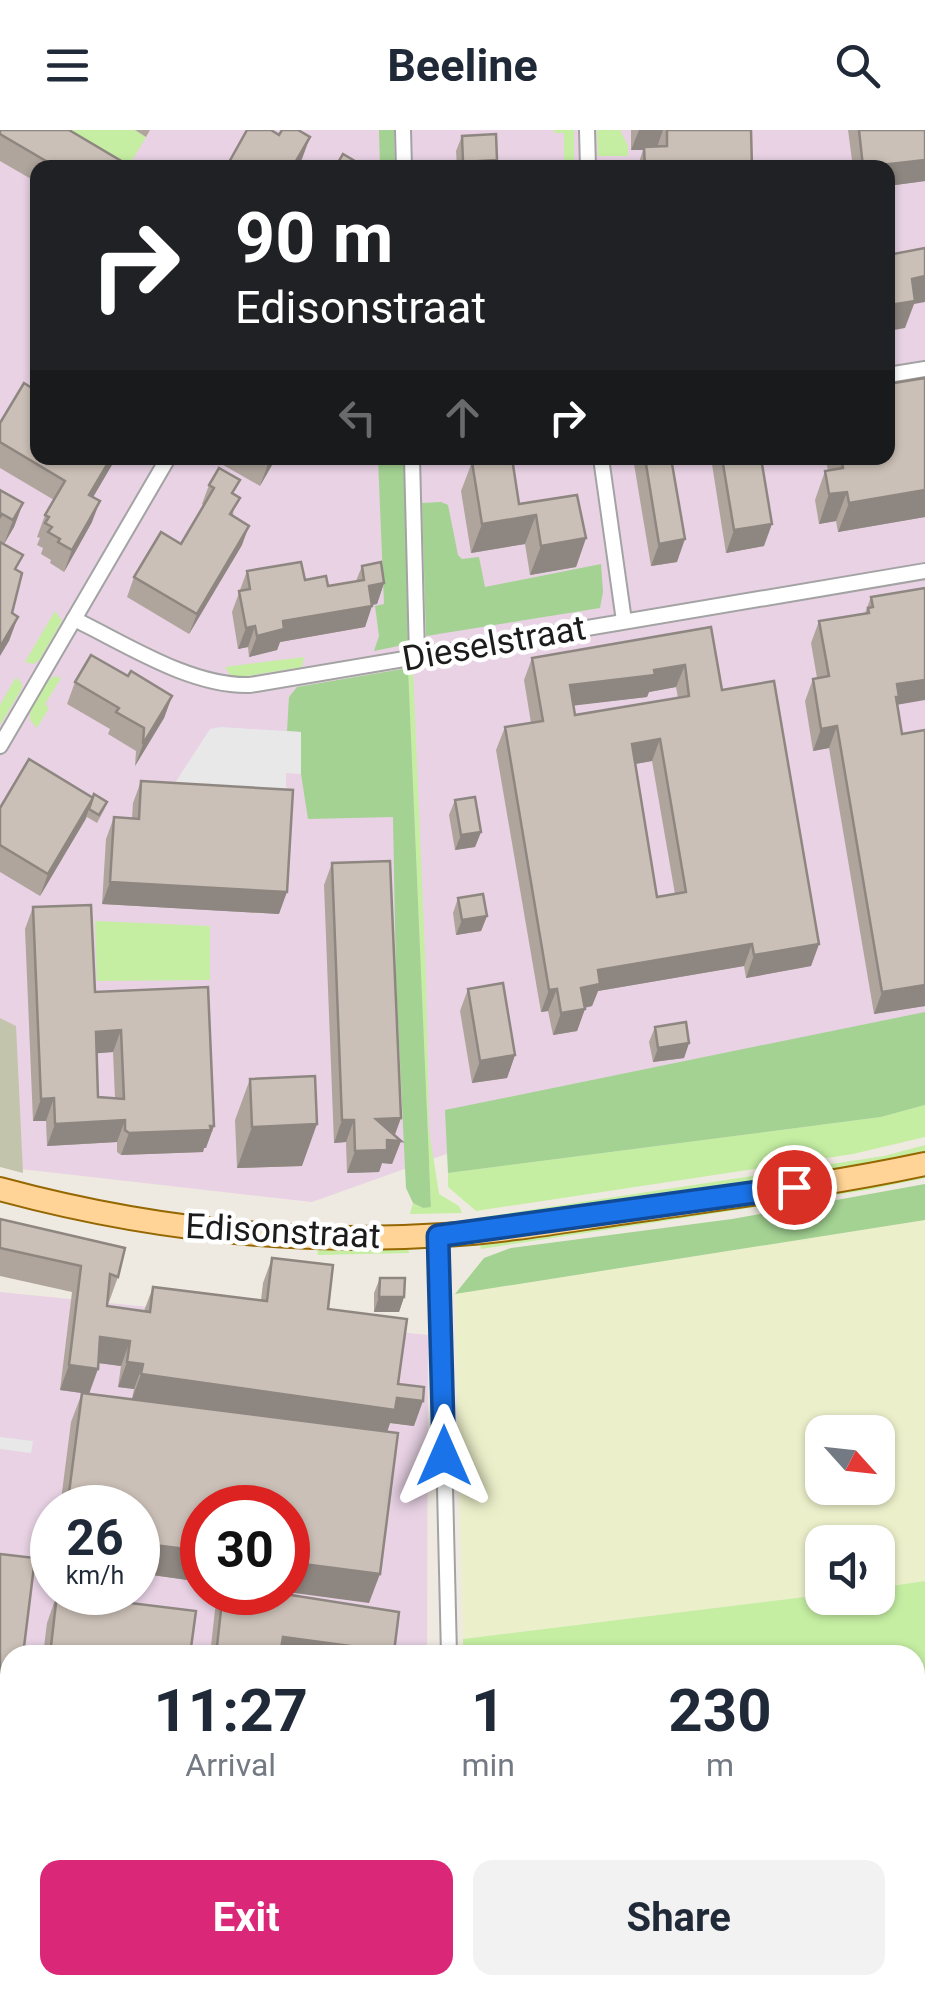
<!DOCTYPE html>
<style>
body{margin:0;font-family:Roboto,sans-serif;background:#f2f2f3;color:#1f2937;height:100vh;display:flex;flex-direction:column;font-size:38px;white-space:nowrap}
*{box-sizing:border-box;margin:0}
p{font-size:32px;color:#747a83}
.icon{flex:none;width:55px;height:55px;fill:none;stroke:currentColor;stroke-width:2;stroke-linecap:round;stroke-linejoin:round}
.map{position:relative;flex:1;overflow:hidden}
.panel{position:absolute;left:0px;top:1515px;width:925px;height:350px;display:flex;flex-direction:column;background:#fff;border-radius:30px 30px 0 0;box-shadow:0 2px 8px #0004}
.panel>*{flex:none}
.banner{position:absolute;left:30px;top:30px;width:865px;height:305px;border-radius:20px;box-shadow:0 2px 8px #0004;background:#202124;color:#fff;overflow:hidden}
.needle{width:65px;rotate:117deg}
.controls{position:absolute;left:805px;top:1285px;display:grid;gap:20px}
.controls a{display:grid;place-items:center;width:90px;height:90px;border-radius:20px;background:#fff;box-shadow:0 2px 8px #0004;font-size:50px}
.speed{position:absolute;left:30px;top:1355px;display:flex;gap:20px;font-size:50px;font-weight:700;text-align:center}
.speed>*{display:grid;place-content:center;width:130px;height:130px;border-radius:50%;background:#fff;box-shadow:0 2px 8px #0004;line-height:1}
.speed small{font-size:25px;font-weight:400}
.speed .limit{border:15px solid #d22;background:#fff;color:#111}
.pin{position:absolute;display:grid;place-items:center;width:85px;height:85px;color:#fff;margin:-42px;border:5px solid #fff;border-radius:50%;box-shadow:0 2px 10px #0007}
.me{position:absolute;width:110px;margin:-55px;rotate:0deg;stroke-linejoin:round;filter:drop-shadow(0 0 8px #0008)}
.turn{display:flex;align-items:center;gap:35px;height:210px;padding:0 40px;font-size:45px}
.turn .icon{width:130px;height:130px;stroke-width:2.5}
.turn b{display:block;font-size:70px;line-height:85px}
.lanes{display:flex;align-items:center;height:95px;padding:0 40px;background:#0003;justify-content:center;gap:50px;direction:ltr}
.lanes .off{opacity:.35}
.eta{display:flex;justify-content:space-evenly;align-items:center;height:170px;text-align:center}
.eta b{font-size:60px;font-weight:700;line-height:70px}
.primary-button{display:flex;gap:20px;margin-top:auto;padding:20px 40px}
.primary-button a{flex:1;height:115px;border-radius:20px;background:#db2777;color:#fff;font-size:40px;font-weight:700;line-height:115px;text-align:center}
.primary-button a+a{background:#f2f2f3;color:#1f2937}
header{display:flex;justify-content:space-between;align-items:center;height:130px;padding:0 40px;background:#fff;font-size:45px;font-weight:700}
.map>svg:first-child{display:block}
.industrial{fill:#e8d2e4;fill-rule:evenodd}
.construction{fill:#c3c4ac}
.farmland{fill:#ecf0ca;fill-rule:evenodd}
.grass{fill:#c5eea2}
.forest{fill:#a3d292}
.parking{fill:#e8e8e8}
.lines{fill:none;stroke-linecap:round;stroke-linejoin:round}
.street-casing{stroke:#a3a3a3;stroke-width:18}
.primary-casing{stroke:#956700;stroke-width:26}
.street{stroke:#fff;stroke-width:14}
.primary{stroke:#ffd496;stroke-width:22}
.wall{fill:#afa59d;fill-rule:evenodd}
.shaded-wall{fill:#8e8680}
.building{fill:#cbc0b7;stroke:#8e8680;stroke-width:2.5;fill-rule:evenodd}
.route-casing{stroke:#114b97;stroke-width:25}
.route{stroke:#1a73e8;stroke-width:18}
.labels{text-anchor:middle;stroke-width:9;stroke-linejoin:round;paint-order:stroke}
.street-label{font-size:35px;fill:#1c1c1c;stroke:#fff}
</style>
<header><svg class="icon" aria-label="menu" viewBox="0 0 24 24"><path d="M4 6h16M4 12h16M4 18h16"/></svg>Beeline<svg class="icon" aria-label="search" viewBox="0 0 24 24"><circle cx="10" cy="10" r="6"/><path d="M15 15l6 6"/></svg></header>
<div class="map">
<svg width="925" height="1865" viewBox="0 0 925 1865">
<rect width="100%" height="100%" fill="#efeae1"/>
<!-- industrial -->
<g class="industrial">
<path d="M0 0H925V902L525 996 312 1072 21 1039 0 1031ZM38 38H888V328H38Z"/>
<path d="M0 1162 428 1205 427 1525H10V1806L0 1863ZM52 1378H138V1462H52ZM202 1378H288V1462H202Z"/>
</g>
<!-- construction -->
<polygon class="construction" points="0,888 16,896 23,1043 0,1037"/>
<!-- farmland -->
<g class="farmland">
<path d="M925 1090V1451L878 1458V1412H822V1465L463 1509 455 1164ZM822 1302H878V1358H822Z"/>
<polygon points="8,1806 10,1855 285,1855 328,1865 0,1865"/>
</g>
<!-- grass -->
<g class="grass">
<polygon points="53,0 135,0 146,7 128,37 116,37"/>
<polygon points="554,0 574,0 574,37 564,37 564,3 554,3"/>
<polygon points="597,0 620,0 628,16 628,26 598,26"/>
<polygon points="55,481 62,491 40,529 34,534 25,532"/>
<polygon points="304,527 302,537 241,547 231,546 225,537"/>
<polygon points="408,538 413,541 426,849 429,1000 439,1064 459,1076 462,1083 410,1084 413,1073 423,1078 431,1076"/>
<path d="M55 546 61 548 45 574 49 578 37 598 30 590C29 575 42 553 55 546Z"/>
<polygon points="16,547 22,554 21,560 0,595 0,575"/>
<polygon points="95,791 210,796 210,850 97,851"/>
<polygon points="925,975 925,1007 853,1024 476,1081 448,1057 448,1043 881,987"/>
<polygon points="925,1015 925,1025 887,1035 511,1088 477,1088 884,1026"/>
<polygon points="925,1043 925,1048 867,1060 481,1119 480,1114"/>
<polygon points="317,1117 408,1118 409,1123 318,1125"/>
<polygon points="925,1451 925,1664 915,1664 915,1525 463,1525 463,1509 822,1465 822,1468 878,1468 878,1458"/>
<polygon points="925,1676 925,1865 474,1865 474,1855 915,1855 915,1677"/>
<polygon points="285,1855 377,1855 377,1865 328,1865"/>
</g>
<!-- forest -->
<g class="forest">
<polygon points="379,0 394,0 395,37 380,37"/>
<polygon points="378,328 404,328 408,514 374,521 379,506 375,476 384,474"/>
<polygon points="441,372 448,375 458,425 462,429 479,427 485,457 601,434 603,462 600,478 426,506 422,373"/>
<polygon points="408,538 431,1077 423,1078 413,1073 406,1058 396,849 393,687 308,689 301,644 301,602 287,601 289,567 297,557"/>
<polygon points="925,882 925,975 881,987 448,1043 445,980"/>
<polygon points="925,1054 925,1090 455,1164 484,1128 511,1118 732,1089"/>
<polygon points="377,1855 448,1855 449,1865 377,1865"/>
</g>
<!-- parking -->
<g class="parking">
<polygon points="221,597 301,602 301,644 286,643 286,660 175,653 210,599"/>
<polygon points="0,1307 33,1311 31,1323 0,1319"/>
</g>
<g class="lines">
<defs>
<g id="street">
<polyline points="403,0 404,38"/>
<polyline points="587,0 588,38"/>
<polyline points="888,245 925,239"/>
<polyline points="412,328 417,526"/>
<polyline points="601,328 624,491"/>
<path d="M74 489C126 514 191 557 250 555L925 441"/>
<polyline points="0,616 168,328"/>
<polyline points="439,1106 449,1525"/>
<polyline points="460,1855 460,1865"/>
</g>
<path id="primary" d="M0 1059C144 1098 295 1115 444 1105 515 1101 585 1087 655 1078 745 1065 836 1053 925 1034"/>
</defs>
<!-- street casing -->
<use href="#street" class="street-casing"/>
<!-- primary casing -->
<use href="#primary" class="primary-casing"/>
<!-- street -->
<use href="#street" class="street"/>
<!-- primary -->
<use href="#primary" class="primary"/>
</g>
<!-- wall -->
<g class="wall">
<polygon points="0,0 121,38 38,38 38,53 0,31"/>
<polygon points="135,0 150,0 146,7"/>
<polygon points="631,0 751,0 752,38 637,38 643,20 631,20"/>
<polygon points="848,0 925,0 925,51 888,56 888,38 853,38"/>
<polygon points="462,6 497,30 494,38 457,38 456,21"/>
<polygon points="925,248 925,387 838,402 836,391 819,394 815,370 825,341 828,340 825,328 888,328"/>
<polygon points="0,293 38,328 116,328 93,367 92,392 64,442 50,433 51,430 41,424 43,418 37,415 40,408 37,407 45,385 54,370 0,338"/>
<polygon points="211,328 276,328 260,356"/>
<polygon points="633,328 671,328 677,432 651,436"/>
<polygon points="711,328 761,328 764,416 726,423"/>
<polygon points="472,332 519,374 586,408 576,437 530,445 525,414 471,423 461,361"/>
<polygon points="209,355 235,365 233,386 242,415 189,504 127,467 134,447 181,414 204,376 202,374"/>
<polygon points="0,360 23,373 14,397 4,414 0,411"/>
<polygon points="362,436 384,453 377,474 372,475 365,497 280,512 277,520 249,527 248,517 238,519 232,482 247,441 305,450 328,456 356,451"/>
<polygon points="871,467 897,575 925,876 874,884 829,618 813,621 805,571 813,549 817,548 811,513 819,491 865,483"/>
<path d="M711 497 722 560 819 814 811 836 746 848 744 836 598 861 592 876 585 878 577 901 553 905 548 881 541 882 496 620 505 597 531 593 524 550 532 528ZM676 557 678 568 575 585 573 575 647 567 649 562ZM652 631 675 764 657 767 635 634Z"/>
<polygon points="128,546 172,566 164,588 135,636 136,621 108,604 110,599 67,574 75,552"/>
<polygon points="141,651 279,784 102,774 106,709 114,687 132,688 133,673"/>
<polygon points="92,667 107,672 104,680 97,693 87,687 40,766 0,742 0,678"/>
<polygon points="455,670 481,702 475,717 455,720 449,685"/>
<polygon points="332,733 394,1006 401,1011 392,1034 382,1033 379,1042 347,1043 346,1012 334,1013 324,755"/>
<polygon points="458,768 487,786 481,801 456,805 453,783"/>
<path d="M33 777 206 1018H204L203 1022 121 1025 117 1022V1012L47 1016 46 991H33L25 799ZM113 922 115 968 98 967 97 923Z"/>
<polygon points="468,859 515,925 507,948 472,953 460,881"/>
<polygon points="655,897 689,913 684,928 653,932 649,912"/>
<polygon points="250,949 302,1036 237,1038 235,990"/>
<path d="M0 1089 118 1147 109 1172 107 1171V1176L144 1181 153 1157 261 1170 263 1153 272 1128 328 1179 398 1254 414 1296 390 1293 387 1302 369 1473 202 1378V1452L138 1443V1378H60L71 1292 82 1263 60 1260 72 1162 0 1146ZM98 1233 121 1236 118 1257 134 1259 132 1269 89 1263Z"/>
<polygon points="380,1148 404,1167 399,1182 374,1182 374,1163"/>
<polygon points="221,1462 272,1462 394,1522 393,1525 210,1525 215,1480"/>
<polygon points="57,1464 190,1525 43,1525 47,1493"/>
</g>
<!-- shaded-wall -->
<g class="shaded-wall">
<polygon points="639,0 663,0 656,20 644,17 643,20 631,20"/>
<polygon points="310,7 302,29 297,38 292,38"/>
<polygon points="497,30 494,38 460,38 463,32"/>
<polygon points="925,30 925,51 888,56 888,38 863,37"/>
<polygon points="925,146 925,172 914,174 905,198 888,201 888,182 890,175 912,149"/>
<polygon points="111,328 116,328 82,386 89,365"/>
<polygon points="272,328 276,328 260,356 268,334"/>
<polygon points="925,360 925,387 838,402 849,373"/>
<polygon points="847,362 836,391 819,394 829,364"/>
<polygon points="100,371 92,392 64,442 72,420"/>
<polygon points="23,373 14,397 4,414 13,390"/>
<polygon points="536,385 525,414 471,423 482,394"/>
<polygon points="772,394 764,416 726,423 734,400"/>
<polygon points="249,396 242,415 189,504 197,484"/>
<polygon points="586,408 576,437 530,445 541,416"/>
<polygon points="685,409 677,432 651,436 659,414"/>
<polygon points="384,453 377,474 361,477 369,456"/>
<polygon points="372,476 365,497 280,512 277,520 249,527 257,506 283,491"/>
<polygon points="18,487 9,511 0,526 0,517"/>
<polygon points="255,496 248,517 238,519 246,498"/>
<polygon points="685,535 676,557 649,562 647,567 562,577 570,555"/>
<polygon points="925,550 925,570 896,575 897,554"/>
<polygon points="172,566 164,588 135,636 143,614"/>
<polygon points="837,596 829,618 813,621 821,599"/>
<polygon points="660,609 652,631 624,636 632,614"/>
<polygon points="93,668 85,690 40,766 48,744"/>
<polygon points="481,702 475,717 455,720 461,705"/>
<polygon points="110,752 287,762 279,784 102,774"/>
<polygon points="487,786 481,801 456,805 462,790"/>
<polygon points="752,814 744,836 598,861 592,876 573,880 581,858 598,840"/>
<polygon points="819,814 811,836 746,848 754,825"/>
<polygon points="925,855 925,876 874,884 882,862"/>
<polygon points="557,859 548,881 541,882 549,860"/>
<polygon points="585,879 577,901 553,905 561,883"/>
<polygon points="121,900 113,922 88,924 96,902"/>
<polygon points="689,913 684,928 653,932 658,918"/>
<polygon points="515,925 507,948 472,953 480,931"/>
<polygon points="54,968 46,991 33,991 41,969"/>
<polygon points="401,988 393,1010 401,1011 392,1034 382,1033 379,1042 347,1043 355,1021 376,989"/>
<polygon points="125,990 117,1012 47,1016 55,994"/>
<polygon points="342,990 354,990 346,1012 334,1013"/>
<polygon points="317,994 302,1036 237,1038 252,997"/>
<polygon points="214,996 206,1018 204,1018 203,1022 121,1025 129,1003"/>
<polygon points="379,1167 404,1167 399,1182 374,1182"/>
<polygon points="100,1207 130,1211 121,1236 91,1232"/>
<polygon points="127,1232 143,1234 134,1259 118,1257"/>
<polygon points="69,1235 98,1239 89,1264 60,1260"/>
<polygon points="141,1244 397,1268 423,1271 414,1296 390,1293 386,1305 132,1269"/>
<polygon points="138,1413 202,1421 202,1452 138,1443"/>
<polygon points="288,1432 380,1444 369,1473 287,1462"/>
<polygon points="283,1507 394,1522 393,1525 276,1525"/>
<polygon points="0,1603 10,1604 10,1611 2,1632 0,1632"/>
</g>
<!-- building -->
<g class="building">
<polygon points="0,0 69,0 123,32 120,38 58,38 0,4"/>
<polygon points="247,0 271,0 279,5 282,0 298,0 310,7 292,38 235,38 228,34"/>
<polygon points="667,0 751,0 752,38 645,38 644,17 667,16"/>
<polygon points="859,0 925,0 925,30 863,37"/>
<polygon points="496,4 497,30 463,32 462,6"/>
<polygon points="343,24 365,37 335,38"/>
<polygon points="925,118 925,146 912,149 915,171 890,175 888,161 888,125"/>
<polygon points="925,248 925,360 849,373 847,362 829,364 825,341 843,338 841,328 888,328 888,254"/>
<polygon points="24,253 38,262 38,328 111,328 89,365 100,371 72,420 58,412 60,409 48,402 52,397 45,393 49,387 45,385 65,351 0,312 0,293"/>
<polygon points="257,328 272,328 268,334"/>
<polygon points="496,328 512,328 519,374 577,365 586,408 541,416 536,385 482,394 472,332"/>
<polygon points="645,328 671,328 685,409 659,414"/>
<polygon points="722,328 761,328 772,394 734,400"/>
<polygon points="219,338 240,350 232,363 240,368 230,384 249,396 197,484 134,447 161,402 181,414 214,358 209,355"/>
<polygon points="0,360 23,373 13,390 2,384 0,387"/>
<polygon points="0,412 23,425 15,439 22,443 12,483 18,487 0,517"/>
<polygon points="301,432 305,450 326,446 328,456 364,450 362,436 381,432 384,453 369,456 372,476 283,491 284,499 257,506 255,496 246,498 239,461 250,459 247,441"/>
<polygon points="925,458 925,550 897,554 899,567 896,567 902,604 925,600 925,855 882,862 837,596 821,599 813,549 829,546 819,491 869,483 868,478 873,477 871,467"/>
<path d="M711 497 722 560 774 551 819 814 754 825 752 814 598 840 600 854 581 858 585 879 561 883 557 859 549 860 505 597 543 591 532 528ZM685 535 689 566 575 585 570 555 655 545 654 540ZM660 609 686 762 657 767 632 614Z"/>
<polygon points="91,525 128,546 131,541 172,566 143,614 144,598 116,582 119,578 75,552"/>
<polygon points="29,629 93,668 48,744 0,715 0,678"/>
<polygon points="141,651 293,660 287,762 110,752 114,687 139,689"/>
<polygon points="94,664 107,672 99,685 89,679"/>
<polygon points="475,667 481,702 461,705 455,670"/>
<polygon points="390,731 401,988 376,989 401,1011 387,1010 387,1020 355,1021 354,990 342,990 332,733"/>
<polygon points="483,764 487,786 462,790 458,768"/>
<path d="M91 775 95 862 208 857 214 996H210L211 1000 129 1003 125 1000V990L55 994 54 968 41 969 33 777ZM121 900 124 969 98 967 96 902Z"/>
<polygon points="503,853 515,925 480,931 468,859"/>
<polygon points="686,892 689,913 658,918 655,897"/>
<polygon points="315,946 317,994 252,997 250,949"/>
<polygon points="0,1089 125,1118 118,1147 110,1144 107,1176 150,1182 153,1157 267,1171 272,1128 333,1135 328,1179 407,1189 398,1254 424,1257 423,1271 397,1268 395,1280 141,1244 143,1234 127,1232 130,1211 100,1207 98,1239 69,1235 81,1136 0,1118"/>
<polygon points="380,1148 405,1148 404,1167 379,1167"/>
<polygon points="82,1263 398,1303 380,1444 288,1432 288,1378 202,1378 202,1421 138,1413 138,1378 67,1378"/>
<polygon points="0,1424 35,1428 23,1525 10,1525 10,1604 0,1603"/>
<polygon points="223,1462 272,1462 399,1482 394,1522 283,1507 280,1525 216,1525"/>
<polygon points="57,1464 196,1481 190,1525 50,1525"/>
<polygon points="0,1656 6,1656 0,1701"/>
</g>
<g class="lines">
<defs>
<polyline id="route" points="444,1326 438,1106 794,1057"/>
</defs>
<!-- route casing -->
<use href="#route" class="route-casing"/>
<!-- route -->
<use href="#route" class="route"/>
</g>
<g class="labels">
<!-- street labels -->
<g class="street-label">
<text transform="translate(494 513) rotate(-10)" y="12">Dieselstraat</text>
<text transform="translate(283 1101) rotate(3)" y="12">Edisonstraat</text>
</g>
</g>
</svg>
<div class="controls">
<a><svg class="needle" viewBox="-14 -14 28 28"><path d="M0-13l5 13h-10z" fill="#e53935"/><path d="M0 13l5-13h-10z" fill="#747a83"/></svg></a>
<a><svg class="icon" aria-label="sound" viewBox="0 0 24 24"><path d="M4 9h4l5-4v14l-5-4H4zM17 9q2 3 0 6"/></svg></a>
</div>
<div class="speed"><div>26<small>km/h</small></div><div class="limit">30</div></div>
<div class="pin" style="left:794px;top:1057px;background:#d93025"><svg class="icon" aria-label="arrive" viewBox="0 0 24 24"><path d="M6 21V4h12l-3 4 3 4H6"/></svg></div>
<svg class="me" style="left:444px;top:1326px" viewBox="-20 -20 40 40"><path d="M0-17L14 15 0 8-14 15z" fill="#1a73e8" stroke="#fff" stroke-width="4"/></svg>
<div class="banner">
<div class="turn"><svg class="icon" aria-label="right" viewBox="0 0 24 24"><path d="M7 20v-9h11M14 6l5 5-5 5"/></svg><div><b>90 m</b>Edisonstraat</div></div>
<div class="lanes"><svg class="icon off" aria-label="left" viewBox="0 0 24 24"><path d="M17 20v-9H6M10 6l-5 5 5 5"/></svg><svg class="icon off" aria-label="ahead" viewBox="0 0 24 24"><path d="M12 20V5M6 11l6-6 6 6"/></svg><svg class="icon" aria-label="right" viewBox="0 0 24 24"><path d="M7 20v-9h11M14 6l5 5-5 5"/></svg></div>
</div>
<section class="panel">
<div class="eta">
<div><b>11:27</b><p>Arrival</p></div>
<div><b>1</b><p>min</p></div>
<div><b>230</b><p>m</p></div>
</div>
<div class="primary-button"><a>Exit</a><a>Share</a></div>
</section>
</div>
